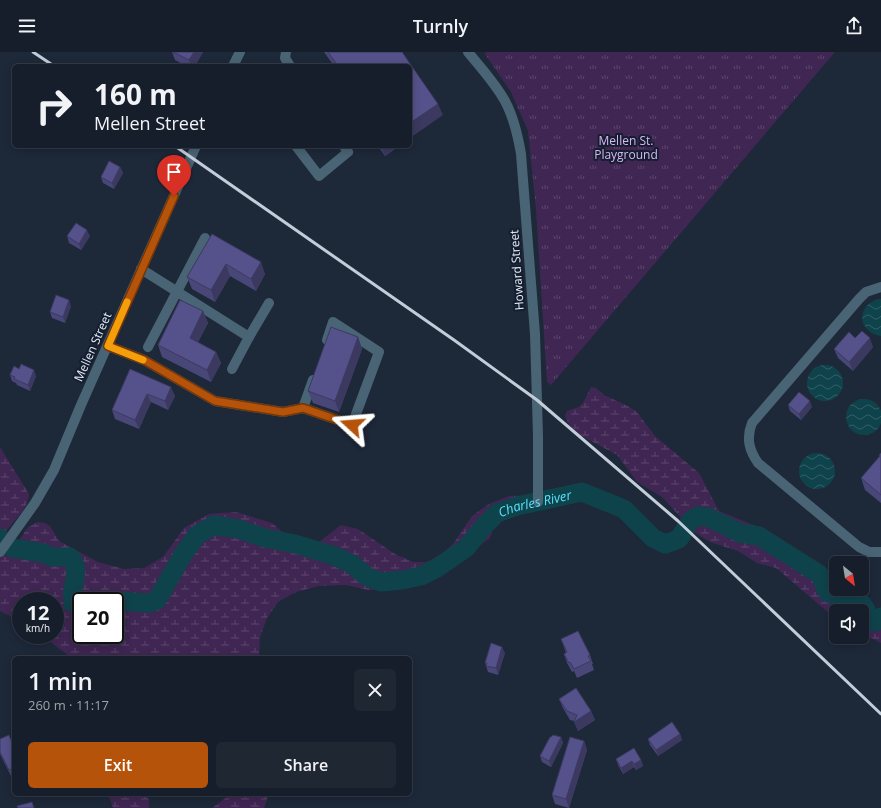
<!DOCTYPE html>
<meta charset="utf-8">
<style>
body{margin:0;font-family:"Open Sans",sans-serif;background:#1f2733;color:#f1f3f6;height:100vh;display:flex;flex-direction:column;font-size:15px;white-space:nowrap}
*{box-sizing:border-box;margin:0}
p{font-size:13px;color:#9ea2a9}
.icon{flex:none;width:22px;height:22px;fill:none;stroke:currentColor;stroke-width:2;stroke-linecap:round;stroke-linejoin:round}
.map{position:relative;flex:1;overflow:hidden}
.side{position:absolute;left:12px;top:604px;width:400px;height:140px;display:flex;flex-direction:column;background:#161e2b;border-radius:6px;box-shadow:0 2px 10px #0003,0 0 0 1px #353c47}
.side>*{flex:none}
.guide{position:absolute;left:12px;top:12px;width:400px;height:84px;border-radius:6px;box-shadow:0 2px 10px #0003,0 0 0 1px #353c47;background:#161e2b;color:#f1f3f6;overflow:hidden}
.needle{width:26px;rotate:150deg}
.fabs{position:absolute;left:829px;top:504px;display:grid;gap:8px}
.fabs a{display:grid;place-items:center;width:40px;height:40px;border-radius:6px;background:#161e2b;box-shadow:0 2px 10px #0003,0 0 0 1px #353c47;font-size:20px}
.speed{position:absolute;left:12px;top:540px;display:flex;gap:8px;font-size:20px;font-weight:700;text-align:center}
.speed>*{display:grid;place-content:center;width:52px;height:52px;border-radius:50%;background:#161e2b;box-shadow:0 2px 10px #0003,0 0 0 1px #353c47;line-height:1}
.speed small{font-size:10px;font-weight:400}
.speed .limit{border:2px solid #111;border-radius:6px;background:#fff;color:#111}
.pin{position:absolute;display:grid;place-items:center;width:34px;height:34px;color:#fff;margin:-41px -17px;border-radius:50% 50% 50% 0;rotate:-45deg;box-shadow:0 0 4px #0007}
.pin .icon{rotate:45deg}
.me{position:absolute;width:44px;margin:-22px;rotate:289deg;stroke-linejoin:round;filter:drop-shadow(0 0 3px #0008)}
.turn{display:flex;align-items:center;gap:14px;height:84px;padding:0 16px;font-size:18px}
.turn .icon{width:52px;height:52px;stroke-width:2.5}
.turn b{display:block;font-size:28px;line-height:34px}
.round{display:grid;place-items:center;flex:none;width:42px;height:42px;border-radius:6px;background:#1f2733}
.overview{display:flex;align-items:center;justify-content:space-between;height:68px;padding:0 16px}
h1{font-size:24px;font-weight:600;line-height:30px}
.cta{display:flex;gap:8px;margin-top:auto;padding:8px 16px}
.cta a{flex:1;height:46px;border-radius:6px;background:#b45309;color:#fff;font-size:16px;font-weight:600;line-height:46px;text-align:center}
.cta a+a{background:#1f2733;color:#f1f3f6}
header{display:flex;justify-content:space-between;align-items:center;height:52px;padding:0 16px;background:#161e2b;font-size:18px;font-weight:600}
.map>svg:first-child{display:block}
.wetland{fill:url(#wetland-marsh);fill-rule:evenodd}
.park{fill:url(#park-tufts)}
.water{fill:url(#water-waves)}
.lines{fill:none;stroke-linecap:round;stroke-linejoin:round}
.river{stroke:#0f434c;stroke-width:19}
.minor{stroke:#496474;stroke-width:10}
.rail{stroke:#c3ccd9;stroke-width:3}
.wall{fill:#494678}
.shaded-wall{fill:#3c3961}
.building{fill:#55518b;stroke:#3c3961}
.route-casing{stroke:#753606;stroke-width:10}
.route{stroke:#b45309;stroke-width:7}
.slow{stroke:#f59e0b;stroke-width:7}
.labels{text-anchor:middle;stroke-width:4;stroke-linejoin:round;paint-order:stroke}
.park-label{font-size:12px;fill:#d9b5f6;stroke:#141e2f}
.street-label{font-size:12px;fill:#e6eefa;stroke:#141e2f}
.water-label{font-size:13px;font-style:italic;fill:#58e1f9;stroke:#141e2f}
</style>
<header><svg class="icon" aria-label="menu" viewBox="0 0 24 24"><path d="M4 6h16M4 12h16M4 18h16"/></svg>Turnly<svg class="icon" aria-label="share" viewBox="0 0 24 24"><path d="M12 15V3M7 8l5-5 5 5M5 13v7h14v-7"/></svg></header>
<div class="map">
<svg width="881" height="756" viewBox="0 0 881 756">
<defs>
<pattern id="wetland-marsh" width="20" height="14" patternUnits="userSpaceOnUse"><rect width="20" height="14" fill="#402653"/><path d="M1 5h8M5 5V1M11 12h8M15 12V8" fill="none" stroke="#5c466d"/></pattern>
<pattern id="park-tufts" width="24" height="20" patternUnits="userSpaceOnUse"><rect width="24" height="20" fill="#402653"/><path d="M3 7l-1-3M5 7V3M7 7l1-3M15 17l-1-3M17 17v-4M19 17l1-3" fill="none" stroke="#5c466d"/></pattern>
<pattern id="water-waves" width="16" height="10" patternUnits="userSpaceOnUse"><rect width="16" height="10" fill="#0f434c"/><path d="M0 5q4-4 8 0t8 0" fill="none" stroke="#325e67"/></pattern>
</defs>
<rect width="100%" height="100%" fill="#1d2839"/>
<!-- wetland -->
<g class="wetland">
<polygon points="591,335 596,336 604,343 628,354 637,360 655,384 699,421 719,459 765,478 839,547 881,565 881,591 862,581 862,559 836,559 836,567 776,516 757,511 738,499 710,490 694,480 662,445 637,430 617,403 580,383 568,371 565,364 567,359 579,355 583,351"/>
<path d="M0 395 29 442C29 456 13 469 6 480 3 484 3 488 0 492Z"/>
<path d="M509 444C516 444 524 442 527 450 520 462 503 461 494 472 491 477 493 482 489 487L426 529 396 537 368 538 346 533 319 534 296 540 278 550 267 566 260 585 259 606H72L41 583H55V549H21V569L0 559V503L7 498 13 495 18 490 28 475 38 470 45 471 50 474 59 489 98 510 124 517 144 516 163 505 184 476 209 462 236 460 272 471 288 485 306 491 319 490 341 473 358 477 395 502 413 510H427L443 501 453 492 472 464 489 452ZM81 549H115V583H81Z"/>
<polygon points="108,742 146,742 149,748 149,756 113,756"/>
<polygon points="231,742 269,742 264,756 212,756"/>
</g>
<!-- park -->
<polygon class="park" points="486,0 835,0 551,333 547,330 536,157 528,79 511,40 485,2"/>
<!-- water -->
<g class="water">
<path d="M878 247H881V284H880C857 279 856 254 878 247Z"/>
<circle cx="825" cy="331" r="18"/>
<circle cx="864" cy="365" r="18"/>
<circle cx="817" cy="419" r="18"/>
</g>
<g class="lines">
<!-- river -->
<g class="river">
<path d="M0 486 12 496 43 501 52 505H70C79 514 75 526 73 537 72 541 73 546 73 551L81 555"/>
<path id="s1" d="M115 549 150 551 157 548 182 504 197 483 214 473 239 477 265 486 295 492 332 503 352 512 366 524 381 530 402 528 421 524 437 516 466 496 483 475 497 461 517 454 582 440 624 457 653 486 665 492 679 487 690 469 698 464 708 465 740 481 759 484 819 522C824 528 823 534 828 541L842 543 849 550 862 552 866 558 864 561 865 567 868 570H875L881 565"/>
</g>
<!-- minor -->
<g class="minor">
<polyline points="286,0 285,6 290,14"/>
<path d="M468 0C481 16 495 31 505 49 514 66 518 84 521 102L535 282 538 384V450"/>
<polyline points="233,14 240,0"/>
<polyline points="296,94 319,124 348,100 344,94"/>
<polyline points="141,217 249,285 232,317"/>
<path d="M881 235 866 240 859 247 752 371C746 386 749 398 758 411L859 495 869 500H881"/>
<polyline points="249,285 269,251"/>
<polyline points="108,294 144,308 215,349 283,360 303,356 313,328"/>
<polyline points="148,295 205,186"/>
<polyline points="303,356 352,373 379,300 333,270 327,288"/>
<polyline points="0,500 35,451 54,418 81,353 196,94"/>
</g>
<!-- rail -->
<g class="rail">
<polyline points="33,0 54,14"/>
<polyline points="175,94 454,288 537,348 678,469 881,662"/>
</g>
</g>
<!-- wall -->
<g class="wall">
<polygon points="172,0 203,0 195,14 186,14 175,8"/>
<polygon points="324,0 402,0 443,63 410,14 334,14"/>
<polygon points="378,94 399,94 385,104"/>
<polygon points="120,115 123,121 114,137 103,131 101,125"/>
<polygon points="212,182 265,222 256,239 230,224 215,250 192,237 187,225"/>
<polygon points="67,184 90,184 81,198 69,191"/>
<polygon points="71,254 65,271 52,266 50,260"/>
<polygon points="203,259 208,271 198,290 216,300 221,311 211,330 162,305 158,293"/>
<polygon points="358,285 362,297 339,360 313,351 308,339"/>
<polygon points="855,286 873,295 853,319 838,306 834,297"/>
<polygon points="130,317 175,344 168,358 151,350 139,377 115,367 112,358"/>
<polygon points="10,323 36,324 30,339 17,333 16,331 12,329"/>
<polygon points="788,353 812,355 801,368 790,359"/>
<polygon points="881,401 881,451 865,438 861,426 880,404 879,403"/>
<polygon points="561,587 590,603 593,612 592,612 594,618 577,626 574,619 572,620 567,611 564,602 566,601"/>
<polygon points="505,601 498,623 488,620 485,611"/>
<polygon points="559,647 591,659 595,668 578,679 574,669 570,668 563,656"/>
<polygon points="680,682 682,688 658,704 650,693 648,687"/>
<polygon points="551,685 561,685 563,691 551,715 542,710 540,704"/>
<polygon points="0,687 14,696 14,723 11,724 0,702"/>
<polygon points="584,689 587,698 569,756 555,752 552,743"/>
<polygon points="616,707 641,708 643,714 636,718 634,715 623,722 618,713"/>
</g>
<!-- shaded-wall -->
<g class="shaded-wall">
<polygon points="194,0 203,0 195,14 191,14 189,8"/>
<polygon points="438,52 443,63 410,86 410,71"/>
<polygon points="381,94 399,94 385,104"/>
<polygon points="120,115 123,121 114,137 112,131"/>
<polygon points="87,178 90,184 81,198 79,192"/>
<polygon points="261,210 265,222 256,239 251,227"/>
<polygon points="226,212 230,224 215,250 211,238"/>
<polygon points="69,248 71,254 65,271 63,265"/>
<polygon points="203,259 208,271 194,298 190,286"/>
<polygon points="358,285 362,297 339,360 335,349"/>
<polygon points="870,286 873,295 853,319 849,310"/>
<polygon points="216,300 221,311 211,330 207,318"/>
<polygon points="34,318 36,324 30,339 28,333"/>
<polygon points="171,335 175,344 168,358 165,349"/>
<polygon points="147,342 151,350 139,377 135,368"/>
<polygon points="810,349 812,355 801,368 799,362"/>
<polygon points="502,595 505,601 498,623 496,616"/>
<polygon points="591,659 595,668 578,679 574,670"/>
<polygon points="680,682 682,688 658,704 656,698"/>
<polygon points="561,685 563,691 551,715 549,709"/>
<polygon points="584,689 587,698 569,756 566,747"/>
<polygon points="641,708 643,714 636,718 634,712"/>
<polygon points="632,709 634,715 623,722 621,716"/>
</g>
<!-- building -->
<g class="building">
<polygon points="173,0 194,0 189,8"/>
<polygon points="328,0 402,0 438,52 410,71 410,14 338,14"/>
<polygon points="109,109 120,115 112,131 101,125"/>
<polygon points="76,171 87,178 79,192 67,184"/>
<polygon points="212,182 261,210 251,227 226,212 211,238 187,225"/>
<polygon points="56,243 69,248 63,265 50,260"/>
<polygon points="180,248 203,259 190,286 216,300 207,318 158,293"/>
<polygon points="331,275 358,285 335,349 308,339"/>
<polygon points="862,279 870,286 849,310 834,297 849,280 855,286"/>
<polygon points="21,312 34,318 28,333 14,327 15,325 10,323 14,314 19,317"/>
<polygon points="130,317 171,335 165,349 147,342 135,368 112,358"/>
<polygon points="799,340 810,349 799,362 788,353"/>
<polygon points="881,401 881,443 861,426 880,404 879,403"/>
<polygon points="578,579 590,603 588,604 591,609 574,617 570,610 569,611 564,602 567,600 561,587"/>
<polygon points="491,591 502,595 496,616 486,614 487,611 485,611"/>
<polygon points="576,636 591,659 574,670 577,663 567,659 559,647"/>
<polygon points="672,670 680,682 656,698 648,687"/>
<polygon points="9,683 14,696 14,716 9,718 0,700 0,687"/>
<polygon points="553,683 561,685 549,709 540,704 550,685 551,685"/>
<polygon points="570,685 584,689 566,747 552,743"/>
<polygon points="634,696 641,708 634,712 632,709 621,716 616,707"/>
<polygon points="32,750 34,756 18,756 17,754"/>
</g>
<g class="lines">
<defs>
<polyline id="route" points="174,144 108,294 144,308 215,349 283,360 303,356 352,373"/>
</defs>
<!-- route casing -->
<use href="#route" class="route-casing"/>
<!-- route -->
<use href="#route" class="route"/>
<!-- slow -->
<polyline class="slow" points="127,250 108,294 143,308"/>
</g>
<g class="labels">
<!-- park labels -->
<g class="park-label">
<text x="626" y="93">Mellen St.<tspan x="626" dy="14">Playground</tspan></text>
</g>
<!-- street labels -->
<g class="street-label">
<text transform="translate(517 218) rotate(-94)" y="4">Howard Street</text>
<text transform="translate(93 295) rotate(-66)" y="4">Mellen Street</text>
</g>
<!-- water labels -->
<g class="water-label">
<text dy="5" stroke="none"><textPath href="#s1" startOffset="497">Charles River</textPath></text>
</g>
</g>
</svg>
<div class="fabs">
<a><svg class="needle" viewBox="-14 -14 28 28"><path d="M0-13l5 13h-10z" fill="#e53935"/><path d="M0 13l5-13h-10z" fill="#9ea2a9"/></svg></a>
<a><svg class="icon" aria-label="sound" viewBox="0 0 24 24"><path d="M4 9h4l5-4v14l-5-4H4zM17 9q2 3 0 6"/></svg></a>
</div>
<div class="speed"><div>12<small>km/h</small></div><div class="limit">20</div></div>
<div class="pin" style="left:174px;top:144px;background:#d93025"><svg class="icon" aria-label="arrive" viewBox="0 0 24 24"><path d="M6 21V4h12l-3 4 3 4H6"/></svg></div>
<svg class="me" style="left:352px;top:373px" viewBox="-20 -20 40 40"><path d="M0-17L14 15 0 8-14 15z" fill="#b45309" stroke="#fff" stroke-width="4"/></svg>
<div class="guide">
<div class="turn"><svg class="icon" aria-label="right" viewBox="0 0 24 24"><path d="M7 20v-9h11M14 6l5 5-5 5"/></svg><div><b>160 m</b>Mellen Street</div></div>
</div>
<section class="side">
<div class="overview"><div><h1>1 min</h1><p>260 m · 11:17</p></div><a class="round"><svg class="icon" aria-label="close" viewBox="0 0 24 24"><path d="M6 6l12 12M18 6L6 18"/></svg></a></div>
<div class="cta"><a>Exit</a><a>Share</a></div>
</section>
</div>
